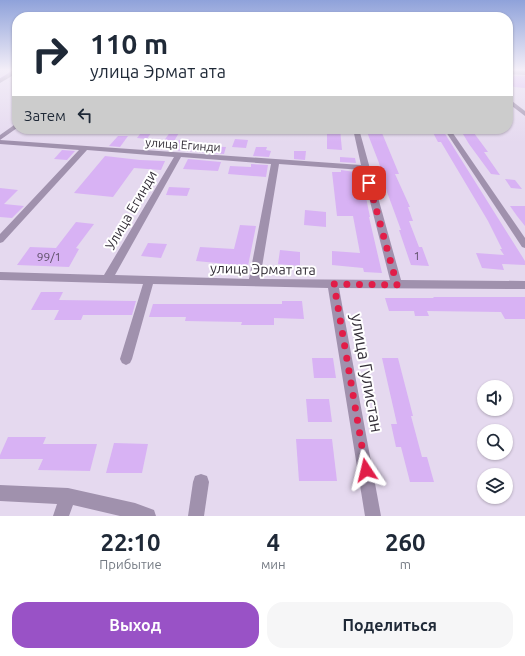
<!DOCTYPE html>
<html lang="ru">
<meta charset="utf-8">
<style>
body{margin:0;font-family:Ubuntu,sans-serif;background:#f6f6f7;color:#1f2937;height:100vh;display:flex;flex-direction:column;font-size:15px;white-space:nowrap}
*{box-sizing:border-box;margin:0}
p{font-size:13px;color:#747a83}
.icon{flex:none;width:22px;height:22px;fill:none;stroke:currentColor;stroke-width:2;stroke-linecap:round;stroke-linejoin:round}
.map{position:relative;height:516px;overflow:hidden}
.panel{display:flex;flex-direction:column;background:#fff;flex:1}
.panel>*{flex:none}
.top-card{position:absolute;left:12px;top:12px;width:501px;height:122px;border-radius:16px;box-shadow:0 1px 3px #0004;background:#fff;color:#1f2937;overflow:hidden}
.buttons{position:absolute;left:477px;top:380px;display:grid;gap:8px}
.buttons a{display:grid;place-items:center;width:36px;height:36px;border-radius:50%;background:#fff;box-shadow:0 1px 3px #0004;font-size:20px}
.pin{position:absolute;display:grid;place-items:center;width:34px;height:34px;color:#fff;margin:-17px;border-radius:8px;box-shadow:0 2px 6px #0006}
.me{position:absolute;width:44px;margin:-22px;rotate:350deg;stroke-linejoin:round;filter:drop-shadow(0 0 3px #0008)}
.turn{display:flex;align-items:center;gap:14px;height:84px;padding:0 12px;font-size:18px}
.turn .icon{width:52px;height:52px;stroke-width:2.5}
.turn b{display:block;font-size:28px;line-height:34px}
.then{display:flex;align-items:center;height:38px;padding:0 12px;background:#0003;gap:8px;font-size:15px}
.eta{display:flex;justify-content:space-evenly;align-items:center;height:68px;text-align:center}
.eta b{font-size:24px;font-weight:700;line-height:28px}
.primary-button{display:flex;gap:8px;margin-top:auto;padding:8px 12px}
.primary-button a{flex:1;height:46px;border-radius:16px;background:#9952c6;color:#fff;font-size:16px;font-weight:700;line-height:46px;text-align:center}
.primary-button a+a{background:#f6f6f7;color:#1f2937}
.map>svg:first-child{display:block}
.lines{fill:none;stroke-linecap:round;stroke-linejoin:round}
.stream{stroke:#ab87c6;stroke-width:1.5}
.building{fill:#d8b2f4}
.minor{fill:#a091ad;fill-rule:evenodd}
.route{stroke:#e11d48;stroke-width:7;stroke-dasharray:0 12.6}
.labels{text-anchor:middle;stroke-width:4;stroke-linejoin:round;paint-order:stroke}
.far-street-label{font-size:12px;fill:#332e37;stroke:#fff}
.number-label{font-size:12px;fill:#5c4f66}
.street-label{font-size:14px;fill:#332e37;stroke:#fff}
.near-street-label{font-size:17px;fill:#332e37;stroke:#fff}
</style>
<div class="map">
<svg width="525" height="516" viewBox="0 0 525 516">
<rect width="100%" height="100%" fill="#e5d9ef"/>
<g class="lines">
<!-- stream -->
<polyline class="stream" points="0,79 15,70"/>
</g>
<!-- building -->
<g class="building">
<polygon points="508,76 525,76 525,88 514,87 508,82"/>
<polygon points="327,129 340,129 342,150 327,149"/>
<polygon points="431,129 442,129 525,261 525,265 502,264 504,270 482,268 476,253 504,255 500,249 502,249 488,221 441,142 438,142"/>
<polygon points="460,129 471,129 488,152 484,152 500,175 491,174 469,144"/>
<polygon points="143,130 153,130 147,139 137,138"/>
<polygon points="171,131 180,131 173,143 163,142"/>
<polygon points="367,132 382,133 399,174 395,174 410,207 408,207 413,221 409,221 419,247 422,247 429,266 411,265 399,230 401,230 387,192 379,163"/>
<polygon points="118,136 128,136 120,147 109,146"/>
<polygon points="235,139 248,140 246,148 232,147"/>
<polygon points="179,140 190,140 188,144 202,145 201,146 226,147 224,154 173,150"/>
<polygon points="256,147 267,147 266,150 271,151 269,157 253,156"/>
<polygon points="62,150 75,151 67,160 54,159"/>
<polygon points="294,151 306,151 305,160 294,159"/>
<polygon points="105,156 140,160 165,161 161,170 134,168 113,197 74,193"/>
<polygon points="340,157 355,158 356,163 340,162"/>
<polygon points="188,159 221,162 218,171 183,169"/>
<polygon points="251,164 268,165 266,177 228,174 230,166 251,167"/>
<polygon points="341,170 361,173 370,217 369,217 382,273 364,272 363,268 332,265 332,251 360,253 353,216 337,216 332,172 341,172"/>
<polygon points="505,179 515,180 522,189 511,188"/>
<polygon points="169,187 190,188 187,196 166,195"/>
<polygon points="0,188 18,190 4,204 24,206 12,218 0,217"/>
<polygon points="510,206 525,206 525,226 517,216"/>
<polygon points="305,210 326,212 326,227 304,225"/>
<polygon points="76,222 94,224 76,248 79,249 69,267 17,265 30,247 56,248"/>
<polygon points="240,225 256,226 248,266 196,261 200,247 234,249"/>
<polygon points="148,243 167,244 161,258 141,256"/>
<polygon points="280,250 300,252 300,266 278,264"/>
<polygon points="41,292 63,292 59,300 136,301 132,315 83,315 81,320 54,320 59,310 31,310"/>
<polygon points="433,297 525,297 525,319 505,319 501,312 427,311 429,316 415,316 414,311 389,311 385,298 434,298"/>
<polygon points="282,301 302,301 304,319 274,318 274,325 241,325 242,322 185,321 186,317 149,317 153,304 282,304"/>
<polygon points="312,358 333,358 336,378 314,378"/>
<polygon points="382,358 398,358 413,416 411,416 422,457 427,457 434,482 410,482 401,447 396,447 391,424 397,424"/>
<polygon points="306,399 329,399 332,422 308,422"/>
<polygon points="8,437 46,437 43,444 97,444 90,471 38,470 43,459 0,459 0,455"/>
<polygon points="296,439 332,439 337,481 299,481"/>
<polygon points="114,443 148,444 142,473 106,473"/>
</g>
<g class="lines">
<!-- minor -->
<g class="minor">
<polygon points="17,70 17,73 0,83 0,79"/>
<polygon points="508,70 525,71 525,75 508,74"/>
<polygon points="508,98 525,111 525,116 508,103"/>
<path d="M17 123V128L0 140 361 165 353 129H359L401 280 525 281V289L339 288 381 516H365L328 288 153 284 132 359 130 363 126 365 122 363 120 359 143 284 0 280V272L104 275 174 157 87 150 3 242 0 243V234L79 150 0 144V135ZM181 157 271 164 249 279 115 275ZM279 164 362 170 390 280 260 279Z"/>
<polygon points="444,129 450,129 525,238 525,248 522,247"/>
<polygon points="201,474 207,476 209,482 204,516 188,516 193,482 195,476"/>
<polygon points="0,485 68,488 135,503 154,510 156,516 120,516 73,505 69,516 53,516 57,504 0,501"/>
</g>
</g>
<!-- sky -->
<linearGradient id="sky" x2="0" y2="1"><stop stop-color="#8fa2da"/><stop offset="0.49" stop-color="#f3eef8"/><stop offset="1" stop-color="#f3eef8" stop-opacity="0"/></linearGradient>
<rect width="525" height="142" fill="url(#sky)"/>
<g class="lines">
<!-- route -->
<polyline class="route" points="366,470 334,284 397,285 369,183"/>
</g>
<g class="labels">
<!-- far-street labels -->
<g class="far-street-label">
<text transform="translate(183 145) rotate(4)" y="4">улица Егинди</text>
</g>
<!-- number labels -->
<g class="number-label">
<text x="417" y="260">1</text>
<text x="49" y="261">99/1</text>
</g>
<!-- street labels -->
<g class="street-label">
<text transform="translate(131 210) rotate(-60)" y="5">Улица Егинди</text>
<text transform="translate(263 269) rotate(1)" y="5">улица Эрмат ата</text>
</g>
<!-- near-street labels -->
<g class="near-street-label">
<text transform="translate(367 373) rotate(80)" y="6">улица Гулистан</text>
</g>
</g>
</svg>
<div class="buttons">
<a><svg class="icon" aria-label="sound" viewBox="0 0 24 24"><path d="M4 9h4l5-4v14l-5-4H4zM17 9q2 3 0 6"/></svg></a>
<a><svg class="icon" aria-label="search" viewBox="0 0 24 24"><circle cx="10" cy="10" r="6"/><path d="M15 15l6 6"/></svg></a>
<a><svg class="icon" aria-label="layers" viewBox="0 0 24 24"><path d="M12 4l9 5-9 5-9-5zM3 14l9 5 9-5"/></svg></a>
</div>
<div class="pin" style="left:369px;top:183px;background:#d93025"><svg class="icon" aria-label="arrive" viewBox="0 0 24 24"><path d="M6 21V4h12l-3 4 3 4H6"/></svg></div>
<svg class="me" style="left:366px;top:470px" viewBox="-20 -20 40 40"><path d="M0-17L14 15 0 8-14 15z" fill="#e11d48" stroke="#fff" stroke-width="4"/></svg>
<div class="top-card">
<div class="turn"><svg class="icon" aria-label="right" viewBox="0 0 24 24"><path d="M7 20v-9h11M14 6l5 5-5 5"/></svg><div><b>110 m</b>улица Эрмат ата</div></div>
<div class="then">Затем<svg class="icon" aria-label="left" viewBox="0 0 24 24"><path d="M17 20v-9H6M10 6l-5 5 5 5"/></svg></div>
</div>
</div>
<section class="panel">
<div class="eta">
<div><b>22:10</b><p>Прибытие</p></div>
<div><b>4</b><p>мин</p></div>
<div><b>260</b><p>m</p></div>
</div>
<div class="primary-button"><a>Выход</a><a>Поделиться</a></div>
</section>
